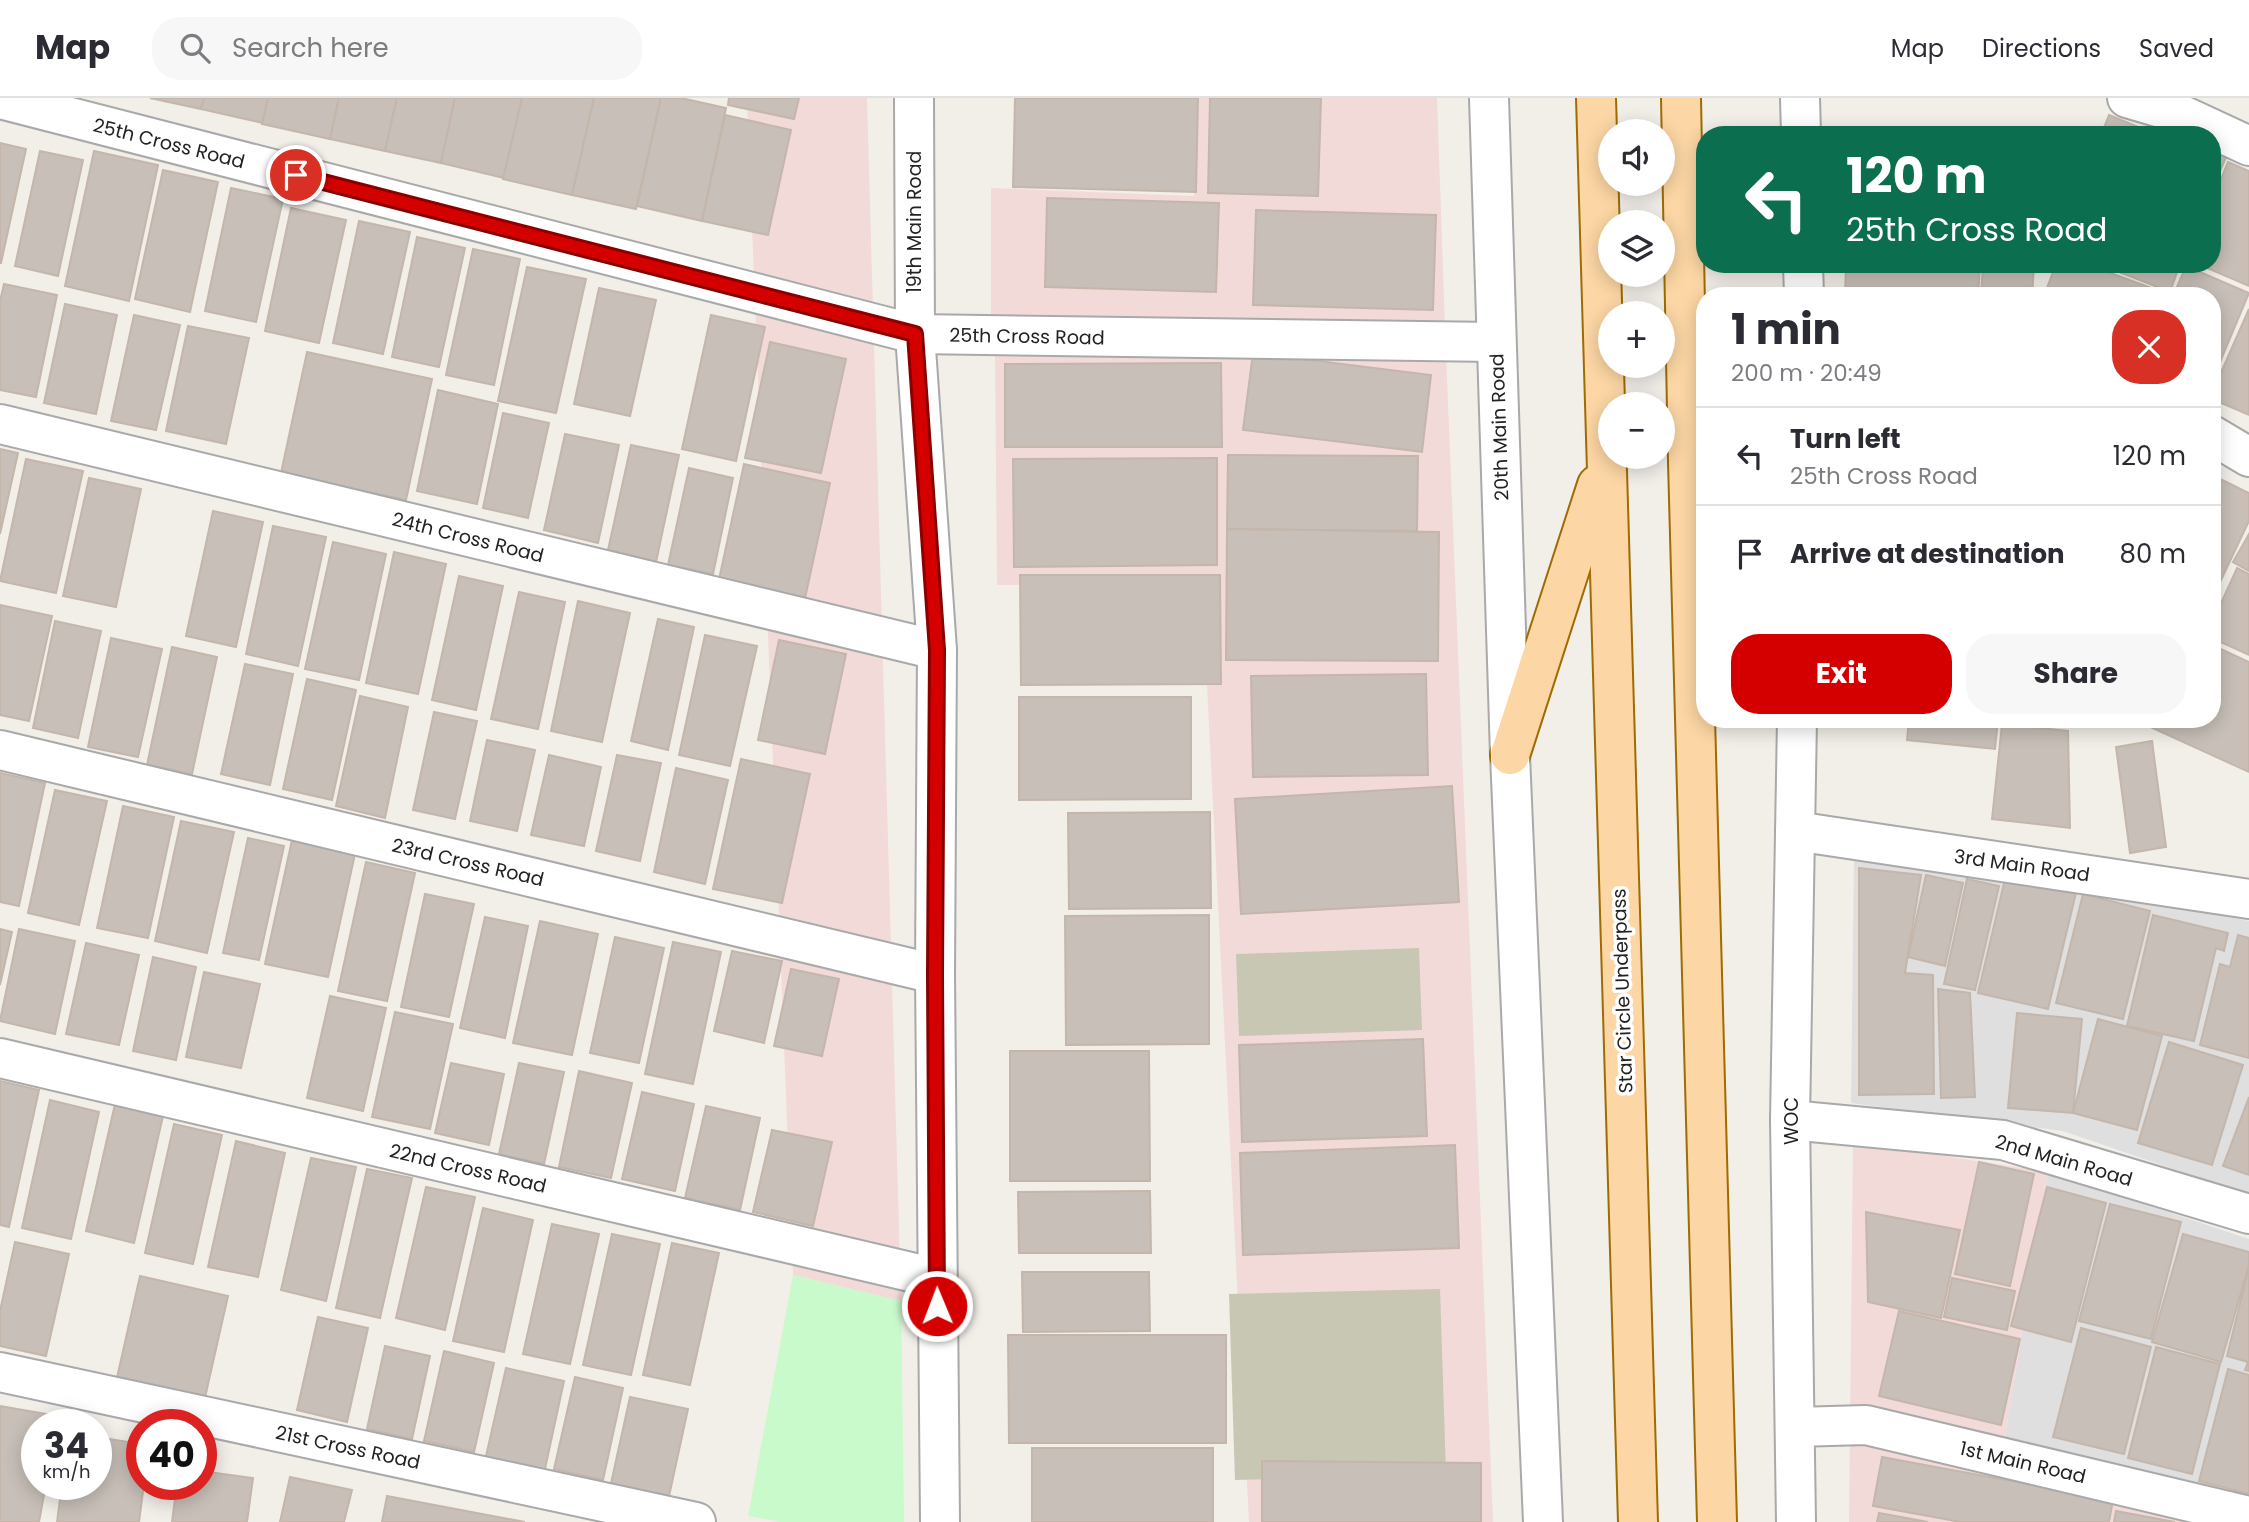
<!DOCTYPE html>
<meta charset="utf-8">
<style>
body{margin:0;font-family:Poppins,sans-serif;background:#f7f7f7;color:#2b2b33;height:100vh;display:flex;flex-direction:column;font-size:26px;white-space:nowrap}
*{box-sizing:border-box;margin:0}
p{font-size:23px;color:#7c7c81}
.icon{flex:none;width:38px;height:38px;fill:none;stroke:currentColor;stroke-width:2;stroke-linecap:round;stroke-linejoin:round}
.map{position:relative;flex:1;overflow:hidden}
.side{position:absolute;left:1696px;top:189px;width:525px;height:441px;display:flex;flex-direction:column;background:#fff;border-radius:28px;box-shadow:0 4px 18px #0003}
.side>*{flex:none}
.banner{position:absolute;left:1696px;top:28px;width:525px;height:147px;border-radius:28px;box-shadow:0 4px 18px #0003;background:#0b6e4f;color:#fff;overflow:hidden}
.controls{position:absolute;left:1598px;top:21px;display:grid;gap:14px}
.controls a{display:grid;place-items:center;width:77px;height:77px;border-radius:50%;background:#fff;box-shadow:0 4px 18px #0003;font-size:35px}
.speed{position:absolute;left:21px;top:1311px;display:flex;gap:14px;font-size:35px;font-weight:700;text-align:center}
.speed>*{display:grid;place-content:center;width:91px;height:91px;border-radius:50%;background:#fff;box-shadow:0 4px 18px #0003;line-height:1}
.speed small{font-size:18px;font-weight:400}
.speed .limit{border:10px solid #d22;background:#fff;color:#111}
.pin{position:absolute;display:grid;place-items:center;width:60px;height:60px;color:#fff;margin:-30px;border:4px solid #fff;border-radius:50%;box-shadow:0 2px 7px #0007}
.me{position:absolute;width:77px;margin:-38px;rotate:359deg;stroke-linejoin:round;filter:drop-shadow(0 0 5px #0008)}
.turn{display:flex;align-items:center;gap:24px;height:147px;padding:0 35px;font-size:32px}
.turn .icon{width:91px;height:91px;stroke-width:2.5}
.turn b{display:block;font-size:49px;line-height:60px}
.round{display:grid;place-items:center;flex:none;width:74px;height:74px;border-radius:28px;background:#f7f7f7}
.headline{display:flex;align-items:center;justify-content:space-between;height:119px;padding:0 35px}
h1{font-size:42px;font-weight:700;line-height:52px}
.button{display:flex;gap:14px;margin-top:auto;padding:14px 35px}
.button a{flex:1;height:80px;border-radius:28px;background:#d40000;color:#fff;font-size:28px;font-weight:700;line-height:80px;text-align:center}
.button a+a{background:#f7f7f7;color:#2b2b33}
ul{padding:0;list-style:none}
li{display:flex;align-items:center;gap:21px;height:98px;padding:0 35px;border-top:2px solid #e1e1e2}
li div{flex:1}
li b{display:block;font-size:26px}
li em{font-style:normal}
header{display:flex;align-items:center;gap:42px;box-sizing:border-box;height:98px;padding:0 35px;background:#fff;border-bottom:2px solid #e1e1e2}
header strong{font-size:33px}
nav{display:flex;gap:38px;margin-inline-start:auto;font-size:24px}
.search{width:490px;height:63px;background:#f7f7f7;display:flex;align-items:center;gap:18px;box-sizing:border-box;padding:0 24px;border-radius:28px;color:#7c7c81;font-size:26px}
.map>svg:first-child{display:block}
.residential{fill:#e0dfdf}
.commercial{fill:#f2dad9}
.construction{fill:#c7c7b4}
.park{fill:#c8facc}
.building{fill:#c7bfb8;stroke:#c4b6ab;stroke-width:2}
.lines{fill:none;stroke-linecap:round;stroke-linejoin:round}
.minor-casing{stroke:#a9a9a9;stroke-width:42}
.major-casing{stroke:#a06b00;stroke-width:42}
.minor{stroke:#fff;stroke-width:38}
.major{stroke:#fcd6a4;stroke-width:38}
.route-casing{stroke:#8a0000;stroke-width:18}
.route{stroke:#d40000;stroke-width:12}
.labels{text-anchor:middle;stroke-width:7;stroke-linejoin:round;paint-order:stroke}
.street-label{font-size:19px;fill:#222;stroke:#fff}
</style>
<header>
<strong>Map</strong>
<div class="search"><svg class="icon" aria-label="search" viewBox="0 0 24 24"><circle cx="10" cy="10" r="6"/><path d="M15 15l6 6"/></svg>Search here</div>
<nav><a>Map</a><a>Directions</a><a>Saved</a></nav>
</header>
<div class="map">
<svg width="2249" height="1424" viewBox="0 0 2249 1424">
<rect width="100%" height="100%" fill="#f2efe9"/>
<!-- residential -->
<g class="residential">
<polygon points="1854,758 2049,781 2249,823 2249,1097 2063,1033 1851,1005"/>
<polygon points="2048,1074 2249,1141 2249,1404 2005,1339"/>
</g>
<!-- commercial -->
<g class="commercial">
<polygon points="747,0 867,0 901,1203 793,1177"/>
<polygon points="1192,0 1437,0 1445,228 991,218 991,90 1194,98"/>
<polygon points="1446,255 1493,1424 1249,1424 1202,487 997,487 995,258"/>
<polygon points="1853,1044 2048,1074 2005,1339 2249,1404 2249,1424 1849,1424"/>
</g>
<!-- construction -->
<g class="construction">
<polygon points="1419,850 1422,932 1239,938 1236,856"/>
<polygon points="1440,1191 1446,1376 1235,1382 1229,1196"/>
</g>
<!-- park -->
<polygon class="park" points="793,1177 901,1203 904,1424 781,1424 748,1418"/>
<!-- building -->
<g class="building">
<polygon points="150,0 204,0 201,11"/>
<polygon points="204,0 268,0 263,25 201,11"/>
<polygon points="268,0 339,0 330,41 262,26"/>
<polygon points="339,0 397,0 385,53 330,41"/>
<polygon points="397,0 455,0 441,65 385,53"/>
<polygon points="455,0 522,0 504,80 441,65"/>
<polygon points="522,0 594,0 572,97 503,81"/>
<polygon points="594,0 661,0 636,111 572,97"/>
<polygon points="661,0 681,0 726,10 702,123 637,108"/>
<polygon points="729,0 799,0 794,21 728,7"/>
<polygon points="1015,0 1198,0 1196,94 1013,89"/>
<polygon points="1210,0 1321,0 1318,98 1208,95"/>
<polygon points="725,17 791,32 768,137 702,123"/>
<polygon points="2109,17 2153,35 2152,37 2101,37"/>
<polygon points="2159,28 2179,37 2156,37"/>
<polygon points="0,45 26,51 1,165 0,165"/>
<polygon points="2212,51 2227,57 2212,92"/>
<polygon points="40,53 83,62 58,178 15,168"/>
<polygon points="94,53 158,67 129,203 65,188"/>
<polygon points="2228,64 2249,73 2249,188 2198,166 2212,166 2212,103"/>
<polygon points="163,72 218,84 190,214 135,201"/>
<polygon points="231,90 283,101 256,224 205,213"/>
<polygon points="1047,100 1219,105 1216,194 1045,189"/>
<polygon points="291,110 346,122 319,245 265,233"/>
<polygon points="1256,112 1436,117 1433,212 1253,207"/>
<polygon points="359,123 410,134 383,256 333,245"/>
<polygon points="417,139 465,150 439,269 392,259"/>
<polygon points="473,151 520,161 494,287 446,277"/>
<polygon points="1846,166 1980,168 1978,198 1845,198"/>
<polygon points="1983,166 2034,168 2032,198 1981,198"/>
<polygon points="2056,166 2086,166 2162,194 2161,198 2044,198"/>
<polygon points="2099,166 2180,166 2170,194"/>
<polygon points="2186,168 2249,195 2212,283 2212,198 2173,198"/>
<polygon points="527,169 586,181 556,315 498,303"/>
<polygon points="4,186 57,197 36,299 0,292 0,203"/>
<polygon points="599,190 656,202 630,318 574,306"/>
<polygon points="65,206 117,217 96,316 44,305"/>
<polygon points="2249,211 2249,317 2212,301 2212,295"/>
<polygon points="134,217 180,227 156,332 111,323"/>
<polygon points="711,217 765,229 736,363 682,351"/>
<polygon points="188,228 249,240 226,346 166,333"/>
<polygon points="770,244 846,261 821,375 745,360"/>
<polygon points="307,254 432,281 406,402 281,375"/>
<polygon points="1253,255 1431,277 1422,354 1243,332"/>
<polygon points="1221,265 1222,349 1005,349 1005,266"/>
<polygon points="438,292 498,306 477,406 417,393"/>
<polygon points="503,315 549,325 528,420 483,410"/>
<polygon points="565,336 619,347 598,445 544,432"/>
<polygon points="631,347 679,357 656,464 608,452"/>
<polygon points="0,351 18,355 0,436"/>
<polygon points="1228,357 1418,358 1417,433 1227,431"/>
<polygon points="1217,360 1217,467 1014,469 1013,361"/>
<polygon points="26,361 83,373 56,495 0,483"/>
<polygon points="744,366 830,385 804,505 718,486"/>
<polygon points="689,370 733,380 713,476 668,467"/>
<polygon points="2212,377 2249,395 2249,423 2212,501"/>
<polygon points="89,380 141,391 116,509 63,498"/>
<polygon points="213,413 263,424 236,549 186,538"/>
<polygon points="273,428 326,439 298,568 246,556"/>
<polygon points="1227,431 1439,434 1438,563 1226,562"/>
<polygon points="2249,436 2249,473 2233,464"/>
<polygon points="333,444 386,456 359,582 305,571"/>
<polygon points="394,454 446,466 418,596 366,585"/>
<polygon points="2237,470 2249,476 2249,557 2212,540 2212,525"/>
<polygon points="1020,477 1220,477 1221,586 1021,587"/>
<polygon points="459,478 503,488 476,612 432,602"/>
<polygon points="519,494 565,504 538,631 491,621"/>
<polygon points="578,503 630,515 602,644 551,633"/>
<polygon points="0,507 52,518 29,623 0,617"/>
<polygon points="658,521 694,529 668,652 631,643"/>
<polygon points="55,523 101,533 78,640 33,630"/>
<polygon points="705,537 757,548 730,668 679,657"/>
<polygon points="111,540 162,551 138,659 88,649"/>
<polygon points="779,542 846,556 825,656 758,642"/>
<polygon points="2212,547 2249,564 2249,674 2133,621 2212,621"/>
<polygon points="172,549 217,559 192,676 147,667"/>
<polygon points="245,566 293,576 270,687 221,676"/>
<polygon points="1426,576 1428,677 1253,679 1251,578"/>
<polygon points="307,581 356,592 332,702 283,691"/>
<polygon points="360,598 408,609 385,720 336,708"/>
<polygon points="1019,599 1191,599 1191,701 1019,702"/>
<polygon points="434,614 477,623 455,721 413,712"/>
<polygon points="1909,621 1998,621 1995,651 1907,642"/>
<polygon points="2002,626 2068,633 2070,730 1992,721"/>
<polygon points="487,642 535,652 517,733 470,723"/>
<polygon points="2152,643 2166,749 2130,755 2116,649"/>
<polygon points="549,657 601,669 584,748 531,737"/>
<polygon points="617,657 661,665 640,763 596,753"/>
<polygon points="741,661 810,676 782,805 713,791"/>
<polygon points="676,670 728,682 705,786 654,774"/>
<polygon points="0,675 45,685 19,808 0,804"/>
<polygon points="1452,688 1459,804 1241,816 1235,701"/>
<polygon points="55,692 107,703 79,827 28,815"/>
<polygon points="123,708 174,719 148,840 97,830"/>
<polygon points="1210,714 1211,810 1069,811 1068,715"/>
<polygon points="181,723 234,734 207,855 155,843"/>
<polygon points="248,740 284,748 259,862 223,855"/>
<polygon points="292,742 355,756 328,879 265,866"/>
<polygon points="366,764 415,775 387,903 338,893"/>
<polygon points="1859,770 1921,777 1905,875 1933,877 1934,996 1859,997"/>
<polygon points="1926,777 1963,785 1945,868 1908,859"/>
<polygon points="2006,777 2076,795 2048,911 1978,895"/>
<polygon points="1967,781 1999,788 1975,892 1944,886"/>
<polygon points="425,796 474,806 449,919 401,909"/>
<polygon points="2083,796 2150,813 2123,921 2056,905"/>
<polygon points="1209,817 1209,946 1066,947 1065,818"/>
<polygon points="2153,817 2228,835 2224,853 2216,850 2194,943 2127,928"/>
<polygon points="485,819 528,828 505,940 460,930"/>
<polygon points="540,823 598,836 572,957 513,945"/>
<polygon points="0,831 12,834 0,887"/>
<polygon points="19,831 75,843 55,936 0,923"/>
<polygon points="2238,837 2249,840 2249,960 2200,947 2220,866 2230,869"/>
<polygon points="615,839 664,850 639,965 590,955"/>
<polygon points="673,844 721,854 693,986 645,976"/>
<polygon points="86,845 139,857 119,947 66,936"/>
<polygon points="732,853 782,863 764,945 714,933"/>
<polygon points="153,859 196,869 176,962 133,953"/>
<polygon points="791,871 839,881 822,958 774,948"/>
<polygon points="204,874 260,886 241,970 186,959"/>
<polygon points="1938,891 1970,895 1975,999 1941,1000"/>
<polygon points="330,898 386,910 363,1013 307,1000"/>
<polygon points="395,914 453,926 430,1031 372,1019"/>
<polygon points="2017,915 2082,921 2073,1015 2008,1010"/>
<polygon points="2098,921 2162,938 2137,1032 2073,1015"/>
<polygon points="1423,941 1427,1038 1242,1044 1239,947"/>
<polygon points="2169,944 2243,967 2212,1067 2138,1045"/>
<polygon points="1010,953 1149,953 1150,1083 1010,1083"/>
<polygon points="451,965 504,976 489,1047 435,1035"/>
<polygon points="519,965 564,974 544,1066 499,1056"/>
<polygon points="579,973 632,985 611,1080 559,1069"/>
<polygon points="0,983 39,992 9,1129 0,1127"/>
<polygon points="642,994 694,1006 675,1093 622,1081"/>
<polygon points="2249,999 2249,1077 2223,1068"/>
<polygon points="50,1002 99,1014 71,1141 22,1130"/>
<polygon points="115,1006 163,1018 134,1145 86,1133"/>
<polygon points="706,1008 760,1020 740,1112 685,1100"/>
<polygon points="174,1026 222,1037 193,1166 145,1155"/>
<polygon points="772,1032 832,1044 813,1128 753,1114"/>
<polygon points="236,1043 285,1055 258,1179 208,1169"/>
<polygon points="1455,1047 1459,1150 1243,1157 1240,1055"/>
<polygon points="311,1060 356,1069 326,1203 281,1192"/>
<polygon points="1979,1064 2034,1076 2010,1188 1955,1176"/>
<polygon points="367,1071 412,1080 380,1220 336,1210"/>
<polygon points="426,1089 475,1099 445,1232 396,1220"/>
<polygon points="2047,1089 2106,1105 2071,1244 2011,1228"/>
<polygon points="1150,1093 1151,1155 1019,1155 1018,1094"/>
<polygon points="2110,1106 2181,1124 2151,1241 2079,1223"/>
<polygon points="483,1110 533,1122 504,1254 453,1243"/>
<polygon points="1866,1114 1960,1132 1941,1220 1868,1204"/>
<polygon points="552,1126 599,1136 570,1266 523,1256"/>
<polygon points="612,1136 660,1146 631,1277 583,1267"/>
<polygon points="2183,1136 2249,1154 2249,1167 2221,1264 2152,1244"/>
<polygon points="15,1144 69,1156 46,1258 0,1248 0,1213"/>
<polygon points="672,1145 719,1155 690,1287 643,1277"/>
<polygon points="2249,1169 2249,1273 2245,1272 2248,1264 2227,1258"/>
<polygon points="1022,1174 1149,1174 1150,1233 1023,1234"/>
<polygon points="140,1178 228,1198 204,1304 116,1284"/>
<polygon points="1952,1180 2015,1193 2007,1232 1944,1219"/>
<polygon points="1899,1213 2020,1241 2001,1327 1879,1298"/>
<polygon points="318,1219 368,1230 347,1324 297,1312"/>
<polygon points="2081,1230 2151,1249 2124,1356 2053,1339"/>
<polygon points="1008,1237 1226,1237 1226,1345 1009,1345"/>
<polygon points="385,1248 430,1258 412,1341 367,1331"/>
<polygon points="2156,1249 2220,1266 2192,1376 2128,1360"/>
<polygon points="444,1253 494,1265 474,1354 424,1343"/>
<polygon points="506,1270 564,1283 543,1380 484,1367"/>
<polygon points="2228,1271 2249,1277 2249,1396 2199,1383"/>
<polygon points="575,1279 623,1290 603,1382 554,1371"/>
<polygon points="630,1299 688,1311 666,1412 608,1399"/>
<polygon points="0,1308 58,1318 56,1326 37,1326 37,1386 46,1386 39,1424 0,1424"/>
<polygon points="96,1339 142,1346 142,1386 144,1386 139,1424 57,1424 62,1386 96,1386"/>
<rect x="1032" y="1350" width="181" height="74"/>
<polygon points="1882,1359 2113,1402 2109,1424 1961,1424 1873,1408"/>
<polygon points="1262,1363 1481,1365 1481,1424 1262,1424"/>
<polygon points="201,1373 253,1380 247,1424 172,1424 177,1386 201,1386"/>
<polygon points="290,1379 352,1392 344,1424 280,1424"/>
<polygon points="387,1398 525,1424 382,1424"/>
<polygon points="2116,1413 2175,1424 2114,1424"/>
<polygon points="1879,1415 1928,1424 1877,1424"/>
</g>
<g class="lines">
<defs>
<g id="minor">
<polyline points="914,0 915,236 937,552 935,876 940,1424"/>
<polyline points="1489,0 1510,657 1543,1424"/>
<polyline points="1800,0 1801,37"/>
<polyline points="2127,0 2178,15 2249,48"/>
<polyline points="0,1 915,236 1496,244"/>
<polyline points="1803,166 1804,198"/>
<polyline points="0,326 937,552"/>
<polyline points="2212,337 2249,359"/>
<polyline points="0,652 935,876"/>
<polyline points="1795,733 2249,801"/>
<polyline points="0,960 936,1180"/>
<polyline points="1790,1022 2003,1042 2249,1116"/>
<polyline points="0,1274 696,1424"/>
<polyline points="1795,1329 1866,1327 2249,1418"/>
<polyline points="1796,1424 1790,1022 1797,621"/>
</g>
<g id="major">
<polyline points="1596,0 1638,1424"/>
<polyline points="1681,0 1688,364 1717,1424"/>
<polyline points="1510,657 1597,387"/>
</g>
</defs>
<!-- minor casing -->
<use href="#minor" class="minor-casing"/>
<!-- major casing -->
<use href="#major" class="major-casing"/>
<!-- minor -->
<use href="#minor" class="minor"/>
<!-- major -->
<use href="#major" class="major"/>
</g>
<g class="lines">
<defs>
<polyline id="route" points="296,77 915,236 937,552 935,876 937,1208"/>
</defs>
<!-- route casing -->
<use href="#route" class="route-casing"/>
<!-- route -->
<use href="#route" class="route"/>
</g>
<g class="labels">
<!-- street labels -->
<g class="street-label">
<text transform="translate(169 45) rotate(14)" y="7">25th Cross Road</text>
<text transform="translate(914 124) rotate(-90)" y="7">19th Main Road</text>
<text transform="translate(1027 238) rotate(1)" y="7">25th Cross Road</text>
<text transform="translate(1499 329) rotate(-92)" y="7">20th Main Road</text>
<text transform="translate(468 439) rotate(14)" y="7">24th Cross Road</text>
<text transform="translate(468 764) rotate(13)" y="7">23rd Cross Road</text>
<text transform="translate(2022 767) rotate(8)" y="7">3rd Main Road</text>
<text transform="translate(1622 893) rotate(-92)" y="7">Star Circle Underpass</text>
<text transform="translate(1791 1023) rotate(-90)" y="7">WOC</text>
<text transform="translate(2064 1062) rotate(16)" y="7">2nd Main Road</text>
<text transform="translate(468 1070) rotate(13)" y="7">22nd Cross Road</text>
<text transform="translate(348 1349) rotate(12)" y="7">21st Cross Road</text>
<text transform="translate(2023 1364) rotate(13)" y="7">1st Main Road</text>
</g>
</g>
</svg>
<div class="controls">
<a><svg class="icon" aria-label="sound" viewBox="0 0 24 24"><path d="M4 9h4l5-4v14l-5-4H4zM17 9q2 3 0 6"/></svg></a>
<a><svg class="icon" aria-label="layers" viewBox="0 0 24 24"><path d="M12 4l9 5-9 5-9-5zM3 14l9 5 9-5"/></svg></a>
<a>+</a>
<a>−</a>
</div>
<div class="speed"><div>34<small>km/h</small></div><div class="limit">40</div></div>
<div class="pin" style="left:296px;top:77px;background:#d93025"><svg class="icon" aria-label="arrive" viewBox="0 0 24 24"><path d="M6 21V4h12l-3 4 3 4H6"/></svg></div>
<svg class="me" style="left:937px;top:1208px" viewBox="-20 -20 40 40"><circle r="17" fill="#d40000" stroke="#fff" stroke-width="3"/><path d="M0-11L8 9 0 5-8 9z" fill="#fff"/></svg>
<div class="banner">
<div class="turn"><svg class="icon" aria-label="left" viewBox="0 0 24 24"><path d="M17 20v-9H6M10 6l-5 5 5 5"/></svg><div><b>120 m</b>25th Cross Road</div></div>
</div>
<section class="side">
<div class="headline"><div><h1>1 min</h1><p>200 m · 20:49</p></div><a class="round" style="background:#d93025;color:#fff"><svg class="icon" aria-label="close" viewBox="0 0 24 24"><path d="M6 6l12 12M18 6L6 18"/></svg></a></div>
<ul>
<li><svg class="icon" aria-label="left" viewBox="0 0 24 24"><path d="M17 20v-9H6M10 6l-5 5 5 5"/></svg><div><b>Turn left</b><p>25th Cross Road</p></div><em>120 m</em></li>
<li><svg class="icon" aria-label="arrive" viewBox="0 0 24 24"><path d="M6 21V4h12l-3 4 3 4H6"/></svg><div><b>Arrive at destination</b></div><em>80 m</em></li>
</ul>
<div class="button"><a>Exit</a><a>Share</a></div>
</section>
</div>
